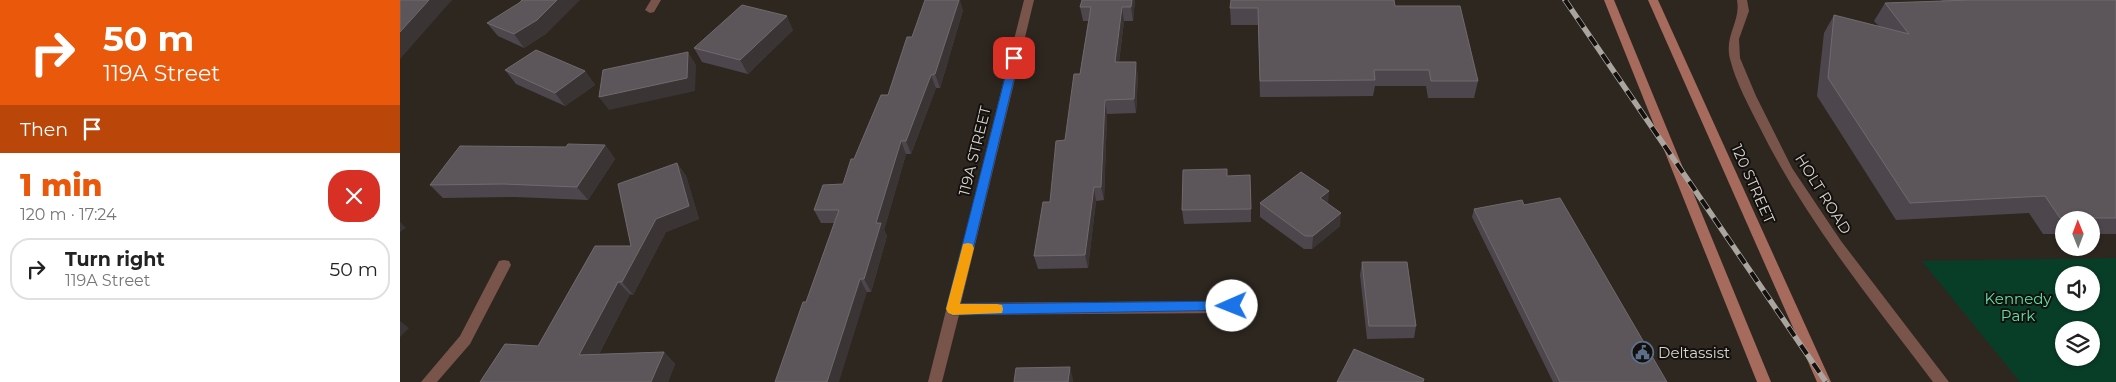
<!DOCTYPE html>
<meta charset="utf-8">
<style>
body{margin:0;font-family:Montserrat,sans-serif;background:#f6f6f6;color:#222;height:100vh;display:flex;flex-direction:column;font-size:19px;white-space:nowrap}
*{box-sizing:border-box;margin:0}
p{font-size:16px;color:#767676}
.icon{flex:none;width:28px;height:28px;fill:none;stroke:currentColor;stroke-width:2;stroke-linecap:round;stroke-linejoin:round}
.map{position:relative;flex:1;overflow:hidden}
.details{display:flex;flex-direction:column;background:#fff;width:400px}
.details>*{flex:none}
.banner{background:#ea580c;color:#fff;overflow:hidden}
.needle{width:32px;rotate:359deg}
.controls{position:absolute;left:1655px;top:211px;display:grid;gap:10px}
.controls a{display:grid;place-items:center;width:45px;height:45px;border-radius:50%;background:#fff;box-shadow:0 1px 4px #0004;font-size:25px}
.pin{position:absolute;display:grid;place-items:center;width:42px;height:42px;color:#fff;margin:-21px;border-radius:10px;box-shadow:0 2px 8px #0006}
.me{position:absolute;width:55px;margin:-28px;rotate:269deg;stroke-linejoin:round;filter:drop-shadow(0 0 4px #0008)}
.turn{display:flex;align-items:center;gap:18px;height:105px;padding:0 20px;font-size:22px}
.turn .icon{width:65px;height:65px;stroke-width:2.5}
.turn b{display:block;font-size:35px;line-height:42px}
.then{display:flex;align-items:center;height:48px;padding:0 20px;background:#0003;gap:10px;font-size:19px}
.round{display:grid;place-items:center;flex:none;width:52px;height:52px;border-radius:20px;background:#f6f6f6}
.summary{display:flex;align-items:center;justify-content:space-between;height:85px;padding:0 20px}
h1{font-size:30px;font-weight:800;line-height:38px;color:#ea580c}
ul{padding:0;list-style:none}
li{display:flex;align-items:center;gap:15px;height:62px;margin:0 10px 8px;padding:0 10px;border:2px solid #e0e0e0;border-radius:20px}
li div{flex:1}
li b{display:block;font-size:19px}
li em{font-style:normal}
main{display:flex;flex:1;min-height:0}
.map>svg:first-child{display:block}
.green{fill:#083d27;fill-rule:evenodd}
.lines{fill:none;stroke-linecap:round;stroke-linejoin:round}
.street{fill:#79544a;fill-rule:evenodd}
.secondary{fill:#a66b5c;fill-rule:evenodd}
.rail-casing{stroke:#aaa59f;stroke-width:5.5}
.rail{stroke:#13100d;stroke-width:4;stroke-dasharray:11;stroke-linecap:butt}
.wall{fill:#4d474d}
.shaded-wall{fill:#3b3435}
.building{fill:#5c565b;stroke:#706a6d}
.route{fill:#1a73e8;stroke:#114b97}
.slow{fill:#f59e0b}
.labels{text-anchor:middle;stroke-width:4;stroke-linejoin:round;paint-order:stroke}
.street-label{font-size:15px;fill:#d8d4cf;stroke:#13100d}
.park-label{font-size:15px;fill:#5ee2a4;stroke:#13100d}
.poi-label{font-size:15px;fill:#d8d4cf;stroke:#13100d;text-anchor:start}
</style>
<main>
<section class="details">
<div class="banner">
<div class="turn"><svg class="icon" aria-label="right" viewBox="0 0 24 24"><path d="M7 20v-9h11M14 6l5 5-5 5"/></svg><div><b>50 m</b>119A Street</div></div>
<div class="then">Then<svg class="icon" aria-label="arrive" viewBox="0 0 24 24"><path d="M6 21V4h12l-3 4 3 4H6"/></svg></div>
</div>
<div class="summary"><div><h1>1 min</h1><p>120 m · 17:24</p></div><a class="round" style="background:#d93025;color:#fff"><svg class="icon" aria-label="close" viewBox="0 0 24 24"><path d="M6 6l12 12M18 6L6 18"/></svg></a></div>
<ul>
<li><svg class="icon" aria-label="right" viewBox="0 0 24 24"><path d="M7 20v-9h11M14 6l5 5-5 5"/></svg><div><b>Turn right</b><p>119A Street</p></div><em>50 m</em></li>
</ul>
</section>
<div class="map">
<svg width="1716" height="382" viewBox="0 0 1716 382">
<rect width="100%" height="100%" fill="#2e2720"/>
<!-- green -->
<path class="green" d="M1716 258V382H1620L1522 261ZM1664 275H1691V302H1664ZM1664 330H1691V358H1664Z"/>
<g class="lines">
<!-- street -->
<g class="street">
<polygon points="251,0 261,0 254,12 250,13 245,10"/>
<polygon points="624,0 634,0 561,303 832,301 837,303 839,307 837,311 832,313 559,315 542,382 528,382"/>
<path d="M1337 0H1347L1349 11 1339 39 1340 58 1356 96 1392 168 1441 241 1549 382H1533C1471 300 1406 221 1360 128 1349 106 1336 83 1330 59 1324 35 1341 22 1337 0Z"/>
<polygon points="104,260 109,261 111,265 70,344 37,382 21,382 60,336 99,261"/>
</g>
<!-- secondary -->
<g class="secondary">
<polygon points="1204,0 1214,0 1371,382 1357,382"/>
<polygon points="1248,0 1258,0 1431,382 1417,382"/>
</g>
<defs>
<polyline id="rail" points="1165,0 1426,382"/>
</defs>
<!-- rail casing -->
<use href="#rail" class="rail-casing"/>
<!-- rail -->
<use href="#rail" class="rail"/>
</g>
<!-- wall -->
<g class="wall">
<polygon points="682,0 735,0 733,21 724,21 719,62 738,75 736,113 707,114 704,200 696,201 688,268 638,269 634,256 650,202 680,74 688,21 683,21 680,7"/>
<polygon points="1541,0 1716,0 1716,234 1691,234 1691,220 1664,220 1664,234 1643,234 1629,213 1496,220 1417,96 1424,33 1434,15 1479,26 1474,21 1485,3 1542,1"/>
<polygon points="995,6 1078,81 1074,98 1028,98 1026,86 975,86 973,96 860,97 858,25 831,25 830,8"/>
<polygon points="563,10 540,88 536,88 511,154 506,154 484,230 487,236 471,292 467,292 406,302 434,223 421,223 414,210 443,184 454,159 488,95 512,37"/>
<polygon points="87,23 147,33 124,48 98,36"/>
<polygon points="393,30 348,74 302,62 294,48"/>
<polygon points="105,70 185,71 195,85 165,106 116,84"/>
<polygon points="205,145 215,159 188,200 115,197 43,198 30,185 166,147"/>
<polygon points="277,163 286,176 299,219 266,232 233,295 230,294 199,354 264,352 275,364 268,382 80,382 105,344 138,346 195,246 231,246 218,184"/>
<polygon points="827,176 851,209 851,222 784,224 782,210"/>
<polygon points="860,203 928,203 940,226 912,249 904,249 860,217"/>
<polygon points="1124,205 1267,382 1153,382 1072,217 1074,209"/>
<polygon points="962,262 1016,326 1014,338 967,339 960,275"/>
</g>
<!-- shaded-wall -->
<g class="shaded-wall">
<polygon points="29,0 52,0 0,59 0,32"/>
<polygon points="157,0 180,0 147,33 124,48 114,34"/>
<polygon points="553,0 560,0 563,10 540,88 535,74"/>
<polygon points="732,0 735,0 733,21 731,7"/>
<polygon points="722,7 724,21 717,76 715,62"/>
<polygon points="387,16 393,30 348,74 340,60"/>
<polygon points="288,52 296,65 295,91 209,110 199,97"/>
<polygon points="736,62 738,75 736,113 734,99"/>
<polygon points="185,71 195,85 165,106 155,93"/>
<polygon points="531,75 536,88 511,154 506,141"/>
<polygon points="705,100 707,114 704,200 701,187"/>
<polygon points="501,141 506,154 484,230 487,236 471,292 464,279 476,223"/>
<polygon points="205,145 215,159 188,200 177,187"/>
<polygon points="277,163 286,176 299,219 266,232 233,295 222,282"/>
<polygon points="694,187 696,201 688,268 685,255"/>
<polygon points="929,191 928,204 920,198"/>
<polygon points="941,213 940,226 912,249 913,236"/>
<polygon points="0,222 6,228 0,232"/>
<polygon points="460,279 467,292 439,382 427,382"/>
<polygon points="218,282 230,294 192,367 179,355"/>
<polygon points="0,321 9,328 0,337"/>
<polygon points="264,352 275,364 268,382 251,382"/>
<polygon points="670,367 673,379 673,382 668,382"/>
</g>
<!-- building -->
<g class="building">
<polygon points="0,0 29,0 0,32"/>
<polygon points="122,0 157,0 137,20 114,34 87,23 119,3"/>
<polygon points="525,0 559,0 535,74 531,75 506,141 501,141 476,223 481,223 464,279 460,279 427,382 375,382 403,302 406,302 439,210 414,210 423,185 443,184 451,159 454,159 481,95 488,95 507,37 512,37"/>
<polygon points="682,0 732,0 731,7 722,7 715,62 736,62 734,99 705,100 701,187 694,187 685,255 634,256 643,202 650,202 656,141 665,140 674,74 680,74 691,7 680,7"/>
<polygon points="831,0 994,0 995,6 1060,6 1078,81 1031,81 1029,70 974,70 975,80 860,81 858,8 830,8"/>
<polygon points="1571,0 1716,0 1716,218 1660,218 1645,196 1510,203 1428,78 1434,15 1509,34 1485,3"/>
<polygon points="342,5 387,16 340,60 294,48"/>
<polygon points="136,50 185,71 155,93 105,70"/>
<polygon points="288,52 287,78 199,97 203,70"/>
<polygon points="168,144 205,145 177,187 103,184 30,185 60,146 166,147"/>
<polygon points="277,163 289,206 256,219 222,282 218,282 179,355 264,352 251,382 80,382 105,344 138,346 195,246 231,246 218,184"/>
<polygon points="827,169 827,176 850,175 851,209 782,210 783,170"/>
<polygon points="901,172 929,191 920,198 941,213 913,236 905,236 860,203"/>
<polygon points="1160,198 1267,382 1160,382 1074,209 1122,200 1124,205"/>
<polygon points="962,262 1007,262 1016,326 969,326"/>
<polygon points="954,349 1024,379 1023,382 937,382"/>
<polygon points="670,367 668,382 614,382 616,368"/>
</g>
<!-- route -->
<polygon class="route" points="614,55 619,58 560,304 832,301 837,303 839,306 837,310 553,315 548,313 546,309 610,58"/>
<!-- slow -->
<polygon class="slow" points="568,243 572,244 574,248 560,304 597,304 602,305 603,309 602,313 553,315 548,313 546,309 562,248 563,244"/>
<!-- icons -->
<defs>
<symbol id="civic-ring" viewBox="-11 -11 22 22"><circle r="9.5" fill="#13100d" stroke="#5c6f8a" stroke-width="1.5"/><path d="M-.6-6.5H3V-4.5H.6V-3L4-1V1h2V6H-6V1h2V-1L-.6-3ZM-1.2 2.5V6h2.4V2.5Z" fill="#5c6f8a"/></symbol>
</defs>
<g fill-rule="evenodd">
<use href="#civic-ring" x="1230" y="340" width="25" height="25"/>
</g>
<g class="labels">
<!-- street labels -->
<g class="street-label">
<text transform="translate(575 151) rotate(-76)" y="5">119A STREET</text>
<text transform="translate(1353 184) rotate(66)" y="5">120 STREET</text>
<text transform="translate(1423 194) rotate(58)" y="5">HOLT ROAD</text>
</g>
<!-- park labels -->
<g class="park-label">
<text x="1618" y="304">Kennedy<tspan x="1618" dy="17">Park</tspan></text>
</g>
<!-- poi labels -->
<g class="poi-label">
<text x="1258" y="358">Deltassist</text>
</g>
</g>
</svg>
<div class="controls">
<a><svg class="needle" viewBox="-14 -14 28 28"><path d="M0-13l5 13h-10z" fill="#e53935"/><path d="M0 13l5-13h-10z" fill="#767676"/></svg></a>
<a><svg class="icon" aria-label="sound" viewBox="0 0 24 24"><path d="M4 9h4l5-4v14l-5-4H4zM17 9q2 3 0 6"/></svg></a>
<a><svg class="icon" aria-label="layers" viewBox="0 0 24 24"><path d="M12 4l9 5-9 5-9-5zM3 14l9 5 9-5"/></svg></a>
</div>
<div class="pin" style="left:614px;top:58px;background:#d93025"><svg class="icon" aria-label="arrive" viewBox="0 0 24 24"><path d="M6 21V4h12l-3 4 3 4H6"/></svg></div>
<svg class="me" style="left:832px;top:306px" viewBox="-20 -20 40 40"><circle r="19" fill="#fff"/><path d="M0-13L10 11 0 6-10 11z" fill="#1a73e8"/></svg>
</div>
</main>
